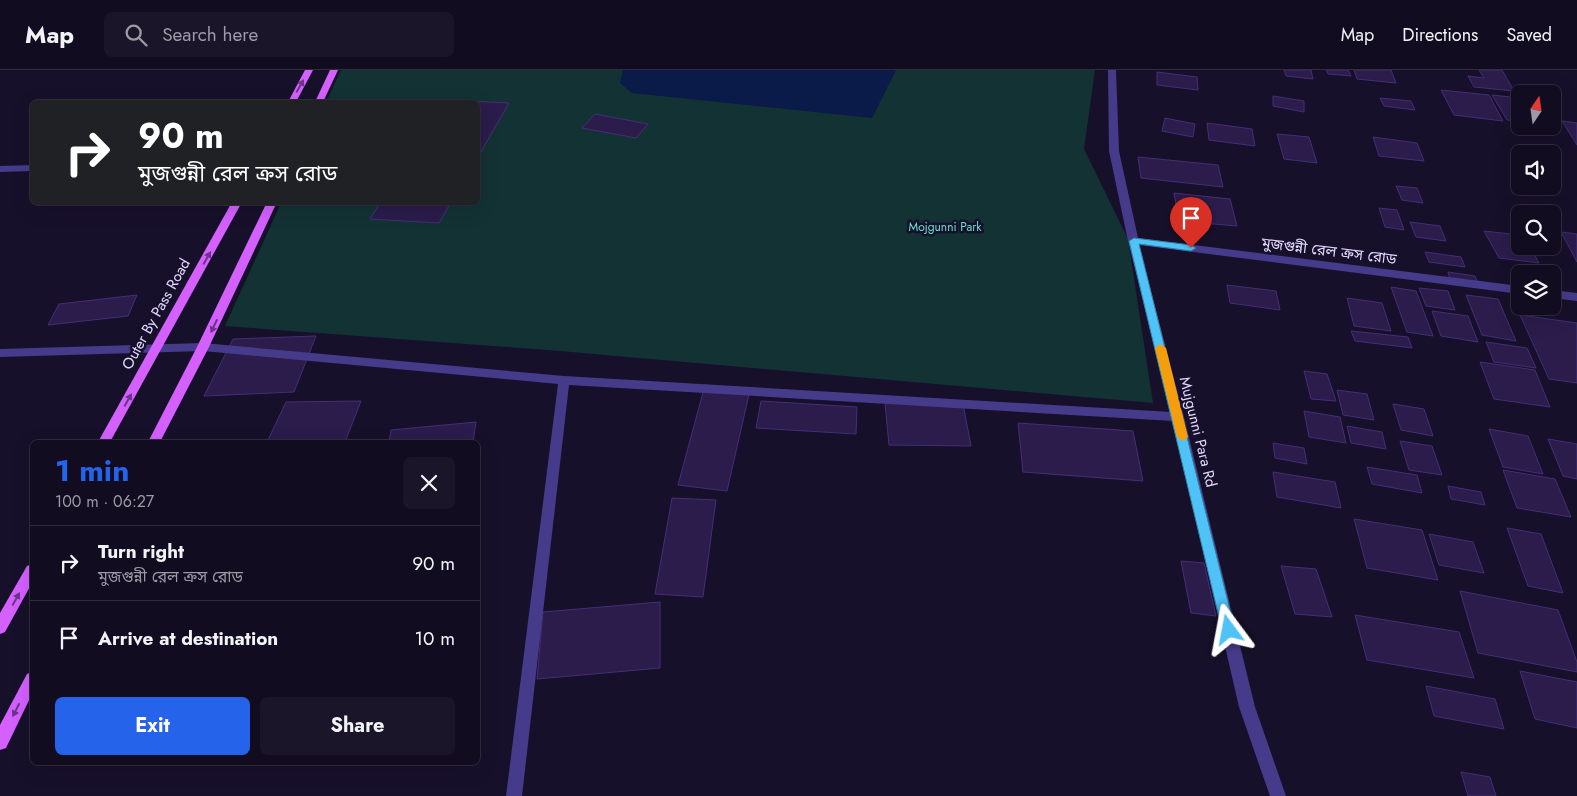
<!DOCTYPE html>
<meta charset="utf-8">
<style>
body{margin:0;font-family:Jost,"Noto Sans Bengali",sans-serif;background:#1a1529;color:#f1f3f6;height:100vh;display:flex;flex-direction:column;font-size:19px;white-space:nowrap}
*{box-sizing:border-box;margin:0}
p{font-size:16px;color:#9c9ba5}
.icon{flex:none;width:28px;height:28px;fill:none;stroke:currentColor;stroke-width:2;stroke-linecap:round;stroke-linejoin:round}
.map{position:relative;flex:1;overflow:hidden}
.drawer{position:absolute;left:30px;top:370px;width:450px;height:325px;display:flex;flex-direction:column;background:#110c20;border-radius:8px;box-shadow:0 5px 20px #0002,0 0 0 1px #302c3e}
.drawer>*{flex:none}
.banner{position:absolute;left:30px;top:30px;width:450px;height:105px;border-radius:8px;box-shadow:0 5px 20px #0002,0 0 0 1px #302c3e;background:#202124;color:#fff;overflow:hidden}
.needle{width:32px;rotate:13deg}
.fabs{position:absolute;left:1511px;top:15px;display:grid;gap:10px}
.fabs a{display:grid;place-items:center;width:50px;height:50px;border-radius:8px;background:#110c20;box-shadow:0 5px 20px #0002,0 0 0 1px #302c3e;font-size:25px}
.pin{position:absolute;display:grid;place-items:center;width:42px;height:42px;color:#fff;margin:-51px -21px;border-radius:50% 50% 50% 0;rotate:-45deg;box-shadow:0 0 5px #0007}
.pin .icon{rotate:45deg}
.me{position:absolute;width:55px;margin:-28px;rotate:347deg;stroke-linejoin:round;filter:drop-shadow(0 0 4px #0008)}
.turn{display:flex;align-items:center;gap:18px;height:105px;padding:0 25px;font-size:22px}
.turn .icon{width:65px;height:65px;stroke-width:2.5}
.turn b{display:block;font-size:35px;line-height:42px}
.round{display:grid;place-items:center;flex:none;width:52px;height:52px;border-radius:8px;background:#1a1529}
.head{display:flex;align-items:center;justify-content:space-between;height:85px;padding:0 25px}
h1{font-size:30px;font-weight:700;line-height:38px;color:#2563eb}
.cta{display:flex;gap:10px;margin-top:auto;padding:10px 25px}
.cta a{flex:1;height:58px;border-radius:8px;background:#2563eb;color:#fff;font-size:20px;font-weight:700;line-height:58px;text-align:center}
.cta a+a{background:#1a1529;color:#f1f3f6}
ul{padding:0;list-style:none}
li{display:flex;align-items:center;gap:15px;height:75px;padding:0 25px;border-top:1px solid #302c3e}
li div{flex:1}
li b{display:block;font-size:19px}
li em{font-style:normal}
header{display:flex;align-items:center;gap:30px;box-sizing:border-box;height:70px;padding:0 25px;background:#110c20;border-bottom:1px solid #302c3e}
header strong{font-size:24px}
nav{display:flex;gap:28px;margin-inline-start:auto;font-size:18px}
.search{width:350px;height:45px;background:#1a1529;display:flex;align-items:center;gap:12px;box-sizing:border-box;padding:0 18px;border-radius:8px;color:#9c9ba5;font-size:19px}
.map>svg:first-child{display:block}
.green{fill:#133234}
.water{fill:#0a1a49}
.building{fill:#2b1c4b;stroke:#442e78}
.lines{fill:none;stroke-linecap:round;stroke-linejoin:round}
.street{fill:#463b8a;fill-rule:evenodd}
.primary{fill:#d460ff;fill-rule:evenodd}
.oneway{fill:#6c348a}
.route{fill:#4fc3f7;stroke:#337fa1}
.slow{fill:#f59e0b}
.labels{text-anchor:middle;stroke-width:5;stroke-linejoin:round;paint-order:stroke}
.far-park-label{font-size:12px;fill:#62e2d0;stroke:#17102a}
.street-label{font-size:15px;fill:#e2d9ff;stroke:#17102a}
</style>
<header>
<strong>Map</strong>
<div class="search"><svg class="icon" aria-label="search" viewBox="0 0 24 24"><circle cx="10" cy="10" r="6"/><path d="M15 15l6 6"/></svg>Search here</div>
<nav><a>Map</a><a>Directions</a><a>Saved</a></nav>
</header>
<div class="map">
<svg width="1577" height="726" viewBox="0 0 1577 726">
<rect width="100%" height="100%" fill="#17102a"/>
<!-- green -->
<polygon class="green" points="341,0 1095,0 1084,79 1128,169 1153,333 560,281 225,256 281,133 478,132 478,32 326,32"/>
<!-- water -->
<polygon class="water" points="623,0 896,0 872,48 632,23 620,13"/>
<!-- building -->
<g class="building">
<polygon points="1284,0 1311,0 1313,9 1286,6"/>
<polygon points="1326,0 1348,0 1351,6 1328,4"/>
<polygon points="1354,0 1391,0 1396,13 1357,9"/>
<polygon points="1479,0 1502,0 1514,21 1474,17 1468,6 1484,8"/>
<polygon points="1157,2 1197,7 1198,20 1157,15"/>
<polygon points="1441,20 1489,25 1503,51 1454,45"/>
<polygon points="1492,25 1520,28 1520,51 1507,50"/>
<polygon points="1273,26 1304,31 1304,42 1273,36"/>
<polygon points="1380,28 1411,31 1415,40 1384,36"/>
<polygon points="450,30 509,33 478,87 478,32 449,32"/>
<polygon points="595,44 648,54 636,68 582,58"/>
<polygon points="1165,48 1195,54 1193,67 1162,61"/>
<polygon points="1562,51 1577,53 1577,75"/>
<polygon points="1207,53 1252,59 1255,76 1209,70"/>
<polygon points="1277,64 1309,67 1317,93 1284,89"/>
<polygon points="1373,67 1417,73 1424,91 1379,86"/>
<polygon points="1138,87 1218,95 1223,117 1141,108"/>
<polygon points="1396,116 1417,118 1423,133 1402,130"/>
<polygon points="1174,123 1230,129 1237,156 1179,151"/>
<polygon points="381,132 451,132 439,153 370,149"/>
<polygon points="1379,138 1397,140 1404,160 1385,157"/>
<polygon points="1410,152 1440,156 1446,171 1416,167"/>
<polygon points="1484,161 1520,165 1520,176 1530,176 1539,193 1499,188"/>
<polygon points="1561,162 1577,164 1577,192"/>
<polygon points="1425,182 1461,187 1465,197 1429,192"/>
<polygon points="1448,202 1475,206 1478,213 1450,209"/>
<polygon points="1227,215 1276,221 1280,240 1230,233"/>
<polygon points="1391,217 1416,221 1433,266 1407,262"/>
<polygon points="1419,218 1448,221 1455,240 1426,236"/>
<polygon points="137,225 128,246 48,255 59,234"/>
<polygon points="1466,225 1498,229 1516,271 1482,265"/>
<polygon points="1347,228 1382,233 1391,261 1354,256"/>
<polygon points="1432,241 1468,246 1478,272 1441,266"/>
<polygon points="1520,245 1577,253 1577,313 1549,309"/>
<polygon points="1351,261 1408,267 1412,278 1355,271"/>
<polygon points="316,266 294,322 204,326 233,269"/>
<polygon points="1486,272 1527,278 1536,298 1494,292"/>
<polygon points="1480,292 1535,300 1550,337 1494,329"/>
<polygon points="1304,301 1327,304 1336,331 1311,329"/>
<polygon points="705,315 750,320 727,421 678,415"/>
<polygon points="1337,320 1367,324 1374,350 1343,345"/>
<polygon points="361,331 345,372 267,372 286,332"/>
<polygon points="761,331 857,337 856,364 756,358"/>
<polygon points="885,333 963,334 971,376 889,375"/>
<polygon points="1393,334 1424,339 1433,366 1401,360"/>
<polygon points="1304,341 1340,347 1346,373 1309,367"/>
<polygon points="476,352 473,372 389,372 391,360"/>
<polygon points="1018,353 1133,361 1143,411 1023,402"/>
<polygon points="1347,356 1382,362 1386,379 1351,373"/>
<polygon points="1489,359 1528,366 1543,404 1503,397"/>
<polygon points="1548,369 1577,374 1577,409 1563,406"/>
<polygon points="1400,371 1432,376 1442,405 1409,400"/>
<polygon points="1273,373 1304,378 1307,394 1275,388"/>
<polygon points="1367,397 1417,405 1422,423 1372,414"/>
<polygon points="1503,400 1555,409 1571,447 1517,438"/>
<polygon points="1273,402 1335,412 1341,438 1277,427"/>
<polygon points="1448,416 1481,422 1485,435 1451,429"/>
<polygon points="672,428 716,430 703,527 655,524"/>
<polygon points="1354,449 1422,460 1438,510 1367,498"/>
<polygon points="1507,458 1541,464 1563,523 1528,516"/>
<polygon points="1429,464 1473,472 1484,503 1439,495"/>
<polygon points="1181,491 1204,493 1216,546 1191,543"/>
<polygon points="1281,496 1316,499 1332,547 1295,544"/>
<polygon points="1460,521 1558,540 1577,592 1577,602 1478,583"/>
<polygon points="660,532 660,598 537,609 543,542"/>
<polygon points="1355,545 1459,562 1474,608 1367,590"/>
<polygon points="1520,601 1577,612 1577,658 1535,649"/>
<polygon points="1426,616 1495,629 1504,659 1434,646"/>
<polygon points="1461,702 1490,707 1496,726 1468,726"/>
</g>
<g class="lines">
<!-- street -->
<g class="street">
<polygon points="1108,0 1116,0 1119,81 1138,168 1520,216 1520,224 1139,175 1184,347 1255,637 1286,726 1270,726 1239,637 1173,351 569,315 522,726 506,726 558,314 203,281 0,287 0,279 203,273 564,306 1171,342 1128,171 1109,81"/>
<polygon points="32,95 32,101 0,102 0,96"/>
<polygon points="1552,220 1577,223 1577,231 1552,228"/>
</g>
<!-- primary -->
<g class="primary">
<polygon points="305,0 313,0 296,32 288,32"/>
<polygon points="330,0 338,0 323,32 315,32"/>
<polygon points="232,132 242,132 110,372 98,372"/>
<polygon points="267,132 277,132 209,277 160,372 148,372 197,277"/>
<polygon points="32,494 32,513 5,562 0,564 0,543 27,496"/>
<polygon points="32,602 32,624 6,678 0,680 0,655 27,604"/>
</g>
</g>
<!-- one-way arrows -->
<defs><path id="oneway-solid" d="M-6-.8H1V-3.2L6.5 0L1 3.2V.8H-6Z" transform="scale(1.25)"/></defs>
<g class="oneway">
<use href="#oneway-solid" transform="translate(300 16) rotate(-61)"/>
<use href="#oneway-solid" transform="translate(207 188) rotate(-61)"/>
<use href="#oneway-solid" transform="translate(214 256) rotate(115)"/>
<use href="#oneway-solid" transform="translate(128 330) rotate(-61)"/>
<use href="#oneway-solid" transform="translate(16 529) rotate(-61)"/>
<use href="#oneway-solid" transform="translate(16 640) rotate(117)"/>
</g>
<!-- route -->
<polygon class="route" points="1134,168 1191,175 1196,178 1191,181 1139,174 1235,560 1233,564 1229,566 1224,564 1222,560 1129,171"/>
<!-- slow -->
<polygon class="slow" points="1160,274 1166,278 1188,367 1183,371 1177,367 1155,278"/>
<g class="labels">
<!-- far-park labels -->
<g class="far-park-label">
<text x="945" y="161">Mojgunni Park</text>
</g>
<!-- street labels -->
<g class="street-label">
<text transform="translate(1329 181) rotate(7)" y="5">মুজগুন্নী রেল ক্রস রোড</text>
<text transform="translate(156 244) rotate(-61)" y="5">Outer By Pass Road</text>
<text transform="translate(1198 362) rotate(76)" y="5">Mujgunni Para Rd</text>
</g>
</g>
</svg>
<div class="fabs">
<a><svg class="needle" viewBox="-14 -14 28 28"><path d="M0-13l5 13h-10z" fill="#e53935"/><path d="M0 13l5-13h-10z" fill="#9c9ba5"/></svg></a>
<a><svg class="icon" aria-label="sound" viewBox="0 0 24 24"><path d="M4 9h4l5-4v14l-5-4H4zM17 9q2 3 0 6"/></svg></a>
<a><svg class="icon" aria-label="search" viewBox="0 0 24 24"><circle cx="10" cy="10" r="6"/><path d="M15 15l6 6"/></svg></a>
<a><svg class="icon" aria-label="layers" viewBox="0 0 24 24"><path d="M12 4l9 5-9 5-9-5zM3 14l9 5 9-5"/></svg></a>
</div>
<div class="pin" style="left:1191px;top:178px;background:#d93025"><svg class="icon" aria-label="arrive" viewBox="0 0 24 24"><path d="M6 21V4h12l-3 4 3 4H6"/></svg></div>
<svg class="me" style="left:1229px;top:560px" viewBox="-20 -20 40 40"><path d="M0-17L14 15 0 8-14 15z" fill="#4fc3f7" stroke="#fff" stroke-width="4"/></svg>
<div class="banner">
<div class="turn"><svg class="icon" aria-label="right" viewBox="0 0 24 24"><path d="M7 20v-9h11M14 6l5 5-5 5"/></svg><div><b>90 m</b>মুজগুন্নী রেল ক্রস রোড</div></div>
</div>
<section class="drawer">
<div class="head"><div><h1>1 min</h1><p>100 m · 06:27</p></div><a class="round"><svg class="icon" aria-label="close" viewBox="0 0 24 24"><path d="M6 6l12 12M18 6L6 18"/></svg></a></div>
<ul>
<li><svg class="icon" aria-label="right" viewBox="0 0 24 24"><path d="M7 20v-9h11M14 6l5 5-5 5"/></svg><div><b>Turn right</b><p>মুজগুন্নী রেল ক্রস রোড</p></div><em>90 m</em></li>
<li><svg class="icon" aria-label="arrive" viewBox="0 0 24 24"><path d="M6 21V4h12l-3 4 3 4H6"/></svg><div><b>Arrive at destination</b></div><em>10 m</em></li>
</ul>
<div class="cta"><a>Exit</a><a>Share</a></div>
</section>
</div>
